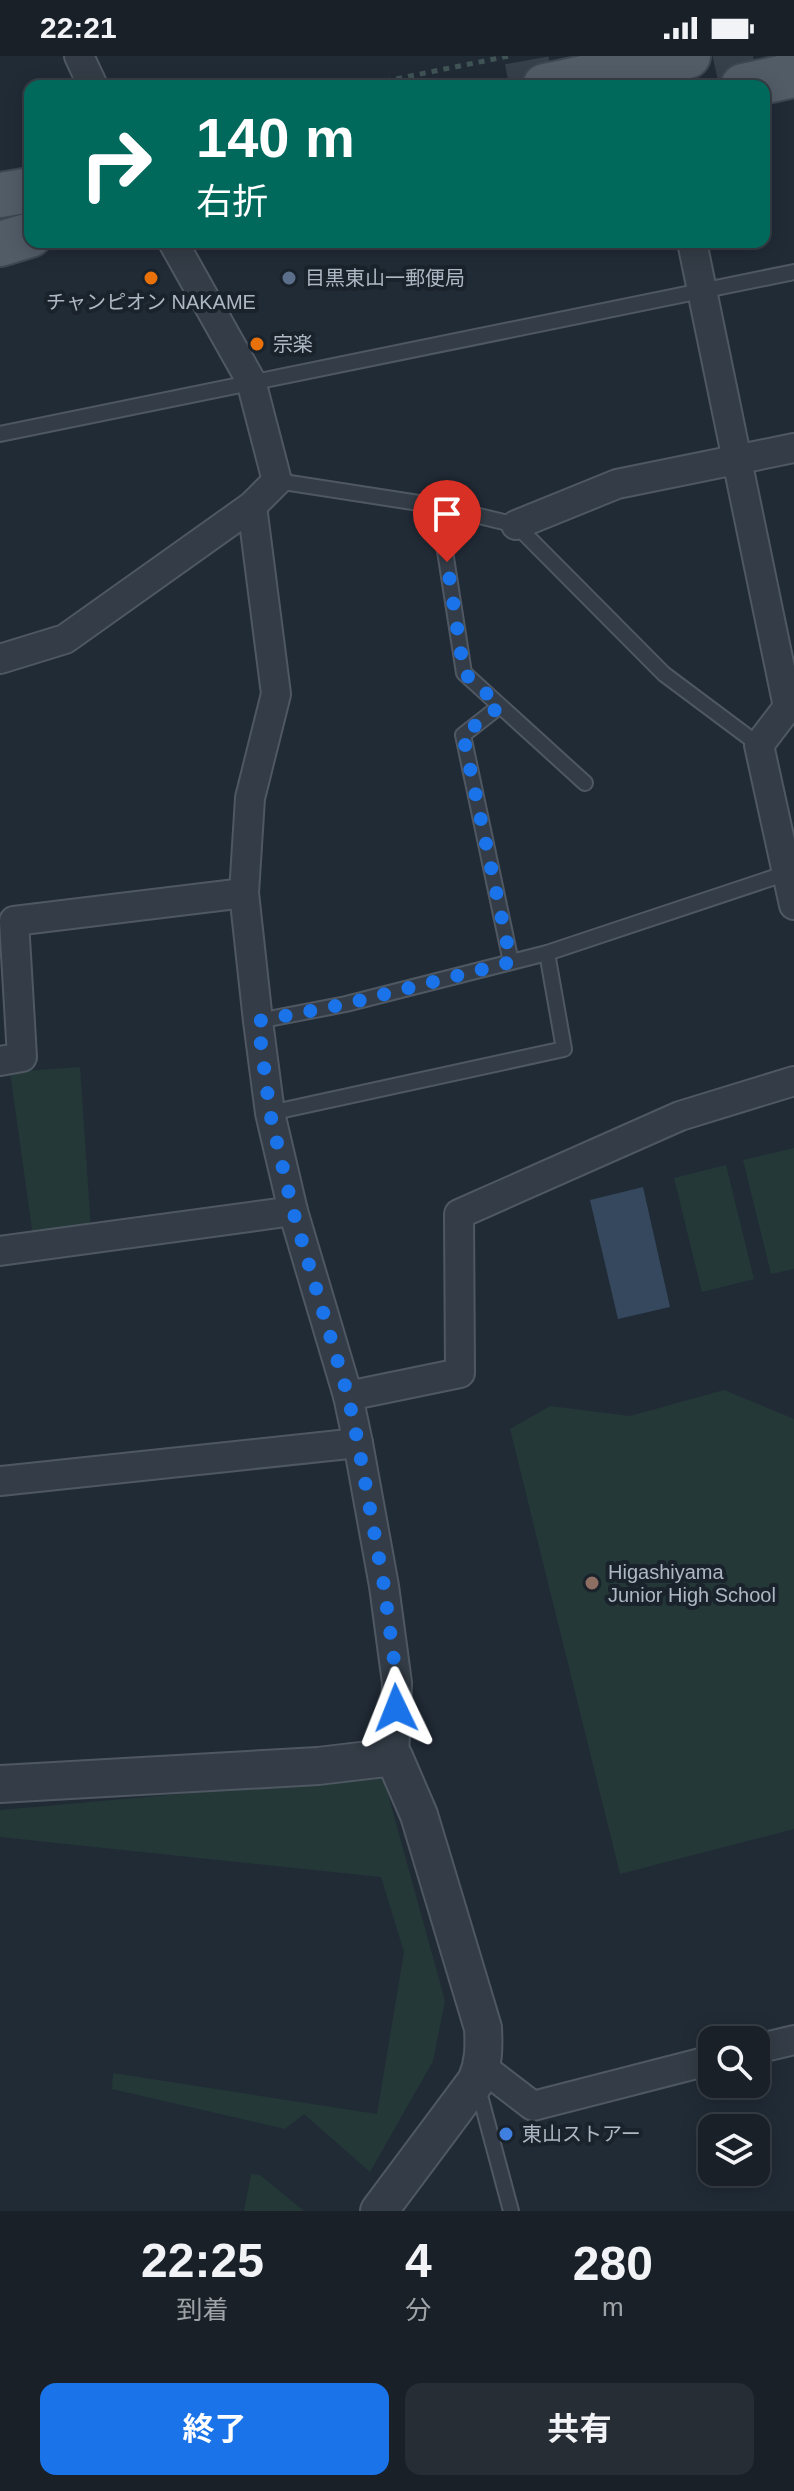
<!DOCTYPE html>
<html lang="ja">
<meta charset="utf-8">
<style>
body{margin:0;font-family:Arial,"Noto Sans JP",sans-serif;background:#262d34;color:#f1f3f6;height:100vh;display:flex;flex-direction:column;font-size:30px;white-space:nowrap}
*{box-sizing:border-box;margin:0}
p{font-size:26px;color:#9fa3a8}
.icon{flex:none;width:44px;height:44px;fill:none;stroke:currentColor;stroke-width:2;stroke-linecap:round;stroke-linejoin:round}
.map{position:relative;height:2155px;overflow:hidden}
.panel{display:flex;flex-direction:column;background:#192028;flex:1}
.panel>*{flex:none}
.guide{position:absolute;left:24px;top:24px;width:746px;height:168px;border-radius:16px;box-shadow:0 4px 20px #0003,0 0 0 2px #373e45;background:#00695c;color:#fff;overflow:hidden}
.controls{position:absolute;left:698px;top:1970px;display:grid;gap:16px}
.controls a{display:grid;place-items:center;width:72px;height:72px;border-radius:16px;background:#192028;box-shadow:0 4px 20px #0003,0 0 0 2px #373e45;font-size:40px}
.pin{position:absolute;display:grid;place-items:center;width:68px;height:68px;color:#fff;margin:-82px -34px;border-radius:50% 50% 50% 0;rotate:-45deg;box-shadow:0 0 8px #0007}
.pin .icon{rotate:45deg}
.me{position:absolute;width:88px;margin:-44px;rotate:358deg;stroke-linejoin:round;filter:drop-shadow(0 0 6px #0008)}
.turn{display:flex;align-items:center;gap:28px;height:168px;padding:0 40px;font-size:36px}
.turn .icon{width:104px;height:104px;stroke-width:2.5}
.turn b{display:block;font-size:56px;line-height:68px}
.eta{display:flex;justify-content:space-evenly;align-items:center;height:136px;text-align:center}
.eta b{font-size:48px;font-weight:700;line-height:56px}
.primary-button{display:flex;gap:16px;margin-top:auto;padding:16px 40px}
.primary-button a{flex:1;height:92px;border-radius:16px;background:#1a73e8;color:#fff;font-size:32px;font-weight:700;line-height:92px;text-align:center}
.primary-button a+a{background:#262d34;color:#f1f3f6}
.status{display:flex;justify-content:space-between;align-items:center;height:56px;padding:0 40px;background:#192028;direction:ltr}
.status svg{height:22px;fill:currentColor}
.map>svg:first-child{display:block}
.green{fill:#243838}
.water{fill:#35485d}
.lines{fill:none;stroke-linecap:round;stroke-linejoin:round}
.motorway-tunnel{stroke:#36404b;stroke-width:44;stroke-dasharray:44 22;stroke-linecap:butt}
.service-casing{stroke:#4f5862;stroke-width:18}
.minor-casing{stroke:#4f5862;stroke-width:32}
.tertiary-casing{stroke:#4f5862;stroke-width:40}
.primary-casing{stroke:#3e4650;stroke-width:48}
.path{stroke:#405355;stroke-width:5;stroke-dasharray:6 6;stroke-linecap:butt}
.service{stroke:#343d47;stroke-width:14}
.minor{stroke:#343d47;stroke-width:28}
.tertiary{stroke:#343d47;stroke-width:36}
.primary{stroke:#525c67;stroke-width:44}
.route{stroke:#1a73e8;stroke-width:14;stroke-dasharray:0 25.2}
.food-dot{fill:#e8710a;stroke:#1a222b;stroke-width:3}
.service-dot{fill:#5c6f8a;stroke:#1a222b;stroke-width:3}
.education-dot{fill:#8d6e63;stroke:#1a222b;stroke-width:3}
.shop-dot{fill:#3f7fe0;stroke:#1a222b;stroke-width:3}
.labels{text-anchor:middle;stroke-width:8;stroke-linejoin:round;paint-order:stroke}
.poi-label{font-size:20px;fill:#aeb8c4;stroke:#1a222b;text-anchor:start}
</style>
<div class="status"><b>22:21</b><svg viewBox="0 0 49 12"><path d="M0 12V9h3v3zM5 12V6h3v6zM10 12V3h3v9zM15 12V0h3v12zM26 1h20v11H26zM47 4h2v5h-2z"/></svg></div>
<div class="map">
<svg width="794" height="2155" viewBox="0 0 794 2155">
<rect width="100%" height="100%" fill="#212b36"/>
<!-- green -->
<g class="green">
<polygon points="80,1011 91,1173 33,1181 10,1016"/>
<polygon points="794,1092 794,1213 771,1218 743,1104"/>
<polygon points="726,1109 754,1223 702,1236 674,1122"/>
<polygon points="724,1334 794,1363 794,1773 620,1818 510,1373 550,1350 630,1360"/>
<polygon points="383,1720 445,1945 433,2005 370,2116 304,2058 285,2073 112,2033 113,2017 377,2058 404,1896 381,1821 0,1781 0,1754"/>
<polygon points="251,2118 260,2119 304,2155 244,2155"/>
</g>
<!-- water -->
<polygon class="water" points="643,1131 670,1251 618,1263 590,1144"/>
<g class="lines">
<!-- motorway-tunnel -->
<g class="motorway-tunnel">
<polyline points="650,23 753,0"/>
<polyline points="509,30 581,17"/>
<polyline points="0,163 30,158"/>
</g>
<defs>
<g id="service">
<polyline points="0,378 794,216"/>
<polyline points="277,425 438,450 516,469 664,618 759,689"/>
<polyline points="438,450 464,617 585,727"/>
<polyline points="500,650 463,679 511,906"/>
<polyline points="258,965 346,948 547,897 787,817"/>
<polyline points="270,1057 564,993 547,897"/>
<polyline points="478,2032 511,2155"/>
</g>
<g id="minor">
<polyline points="79,0 93,30"/>
<polyline points="692,186 788,651"/>
<polyline points="252,450 276,638 250,742 244,837 258,965 270,1057 293,1155 348,1340 358,1387 384,1530 397,1627 394,1701"/>
<polyline points="516,469 617,428 794,392"/>
<polyline points="0,603 65,583 252,450 277,425 251,325 173,186"/>
<polyline points="794,650 788,651 759,689 794,849"/>
<polyline points="0,1005 22,1001 14,865 244,837"/>
<polyline points="0,1195 293,1155"/>
<polyline points="348,1340 460,1317 459,1158 680,1060 794,1025"/>
<polyline points="0,1425 358,1387"/>
<polyline points="756,1993 794,1984"/>
<polyline points="482,2011 533,2050 712,2004"/>
</g>
<path id="tertiary" d="M0 1728 318 1710 394 1701 419 1759 483 1972C484 1992 484 2007 476 2025L379 2155"/>
<g id="primary">
<polyline points="545,30 688,0"/>
<polyline points="743,30 794,19"/>
<polyline points="0,139 30,134"/>
<polyline points="0,188 30,179"/>
</g>
</defs>
<!-- service casing -->
<use href="#service" class="service-casing"/>
<!-- minor casing -->
<use href="#minor" class="minor-casing"/>
<!-- tertiary casing -->
<use href="#tertiary" class="tertiary-casing"/>
<!-- primary casing -->
<use href="#primary" class="primary-casing"/>
<!-- path -->
<polyline class="path" points="361,30 509,0"/>
<!-- service -->
<use href="#service" class="service"/>
<!-- minor -->
<use href="#minor" class="minor"/>
<!-- tertiary -->
<use href="#tertiary" class="tertiary"/>
<!-- primary -->
<use href="#primary" class="primary"/>
</g>
<g class="lines">
<!-- route -->
<polyline class="route" points="396,1652 397,1627 384,1530 358,1387 348,1340 293,1155 270,1057 258,965 346,948 511,906 463,679 500,650 464,617 447,506"/>
</g>
<!-- markers -->
<g class="food-dot">
<circle cx="151" cy="222" r="8"/>
<circle cx="257" cy="288" r="8"/>
</g>
<circle class="service-dot" cx="289" cy="222" r="8"/>
<circle class="education-dot" cx="592" cy="1527" r="8"/>
<circle class="shop-dot" cx="506" cy="2078" r="8"/>
<g class="labels">
<!-- poi labels -->
<g class="poi-label">
<text x="305" y="229">目黒東山一郵便局</text>
<text x="151" y="253" text-anchor="middle">チャンピオン NAKAME</text>
<text x="273" y="295">宗楽</text>
<text x="608" y="1523">Higashiyama<tspan x="608" dy="23">Junior High School</tspan></text>
<text x="522" y="2085">東山ストアー</text>
</g>
</g>
</svg>
<div class="controls">
<a><svg class="icon" aria-label="search" viewBox="0 0 24 24"><circle cx="10" cy="10" r="6"/><path d="M15 15l6 6"/></svg></a>
<a><svg class="icon" aria-label="layers" viewBox="0 0 24 24"><path d="M12 4l9 5-9 5-9-5zM3 14l9 5 9-5"/></svg></a>
</div>
<div class="pin" style="left:447px;top:506px;background:#d93025"><svg class="icon" aria-label="arrive" viewBox="0 0 24 24"><path d="M6 21V4h12l-3 4 3 4H6"/></svg></div>
<svg class="me" style="left:396px;top:1652px" viewBox="-20 -20 40 40"><path d="M0-17L14 15 0 8-14 15z" fill="#1a73e8" stroke="#fff" stroke-width="4"/></svg>
<div class="guide">
<div class="turn"><svg class="icon" aria-label="right" viewBox="0 0 24 24"><path d="M7 20v-9h11M14 6l5 5-5 5"/></svg><div><b>140 m</b>右折</div></div>
</div>
</div>
<section class="panel">
<div class="eta">
<div><b>22:25</b><p>到着</p></div>
<div><b>4</b><p>分</p></div>
<div><b>280</b><p>m</p></div>
</div>
<div class="primary-button"><a>終了</a><a>共有</a></div>
</section>
